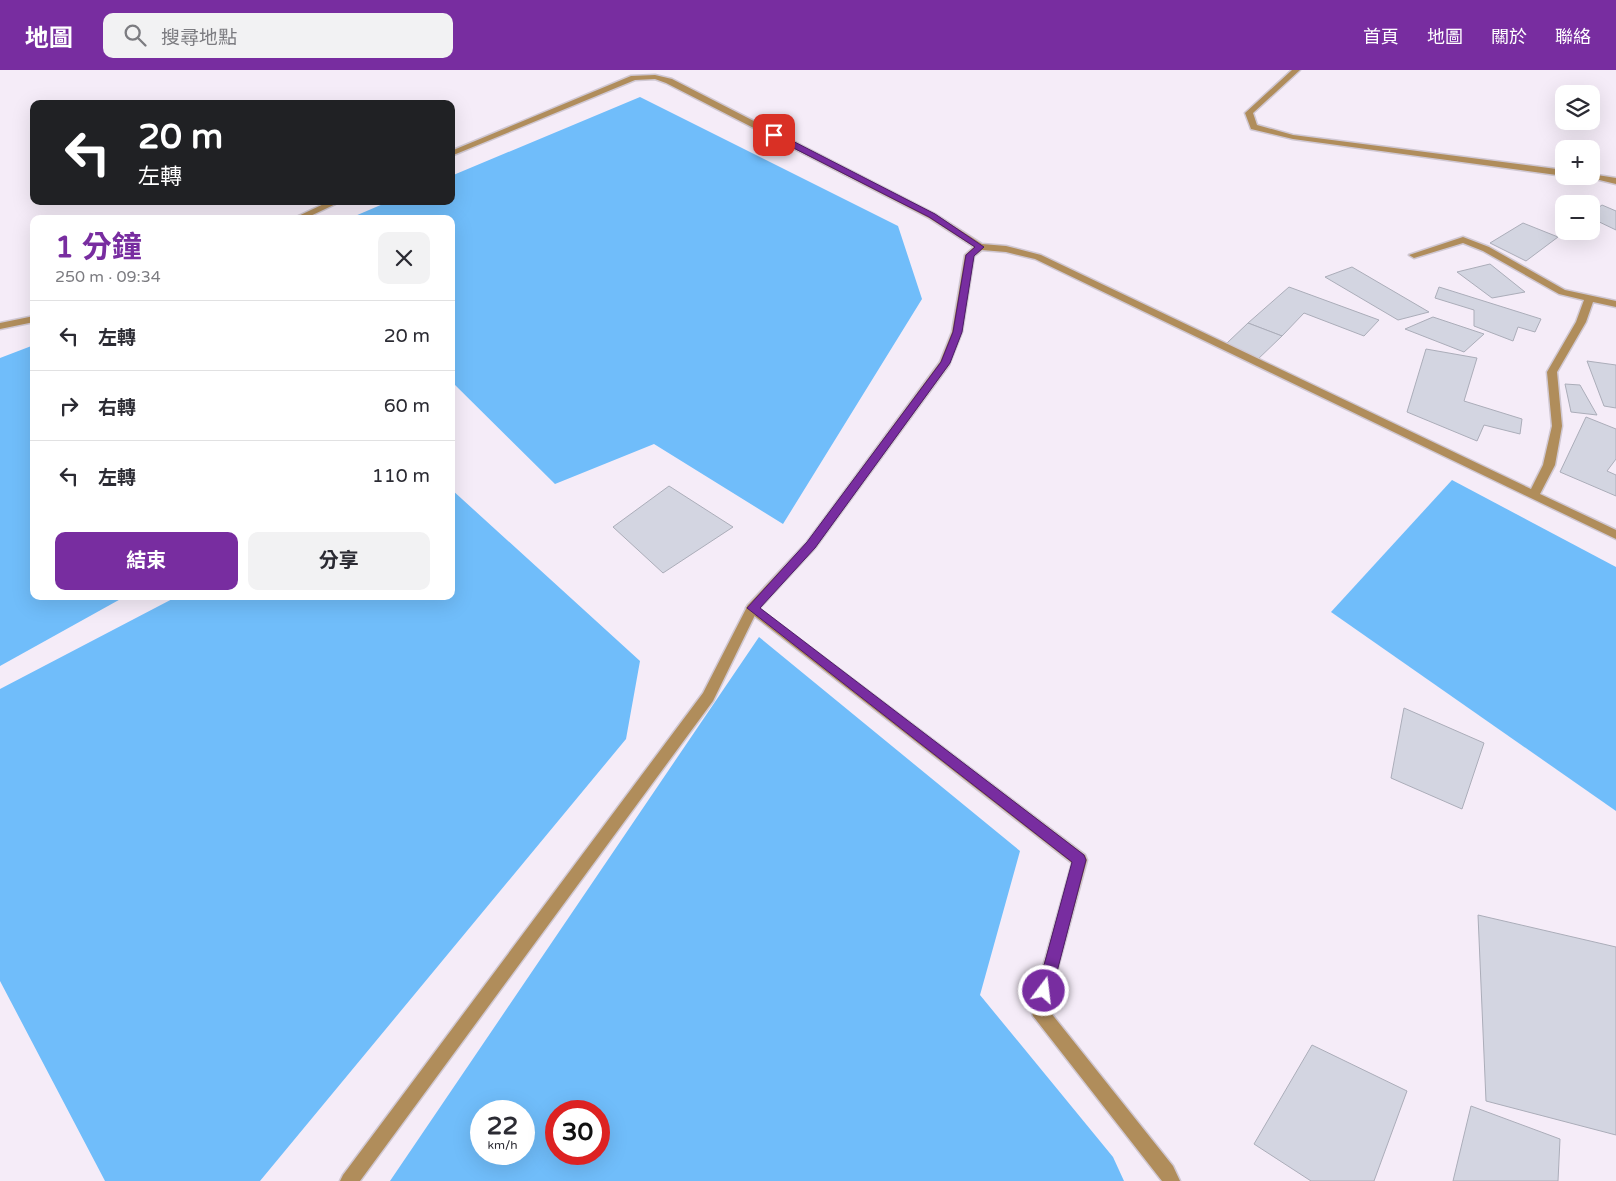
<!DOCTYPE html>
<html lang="zh-TW">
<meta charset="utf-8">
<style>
body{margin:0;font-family:"Varela Round","Noto Sans TC",sans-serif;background:#f2f2f3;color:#2b2b33;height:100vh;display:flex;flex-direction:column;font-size:19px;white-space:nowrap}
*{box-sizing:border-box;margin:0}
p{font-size:16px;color:#7c7c81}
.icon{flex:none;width:28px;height:28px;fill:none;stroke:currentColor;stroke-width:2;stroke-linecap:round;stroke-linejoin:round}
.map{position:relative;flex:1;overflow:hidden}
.side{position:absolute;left:30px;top:145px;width:425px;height:385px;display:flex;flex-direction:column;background:#fff;border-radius:10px;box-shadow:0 5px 20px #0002}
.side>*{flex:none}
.hud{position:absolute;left:30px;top:30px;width:425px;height:105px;border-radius:10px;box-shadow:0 5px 20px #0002;background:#202124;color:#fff;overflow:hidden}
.fabs{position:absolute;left:1555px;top:15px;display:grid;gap:10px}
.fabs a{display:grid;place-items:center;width:45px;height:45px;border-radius:10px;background:#fff;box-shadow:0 5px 20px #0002;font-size:25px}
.speed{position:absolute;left:470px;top:1030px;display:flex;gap:10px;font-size:25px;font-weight:700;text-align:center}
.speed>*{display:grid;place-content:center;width:65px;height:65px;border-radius:50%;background:#fff;box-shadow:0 5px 20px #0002;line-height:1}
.speed small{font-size:12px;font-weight:400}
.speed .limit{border:8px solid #d22;background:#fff;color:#111}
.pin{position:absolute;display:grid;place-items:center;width:42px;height:42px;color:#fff;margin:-21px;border-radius:10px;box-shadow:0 2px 8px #0006}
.me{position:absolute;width:55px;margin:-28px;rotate:15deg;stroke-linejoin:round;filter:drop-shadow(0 0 4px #0008)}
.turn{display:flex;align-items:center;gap:18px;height:105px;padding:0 25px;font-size:22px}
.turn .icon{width:65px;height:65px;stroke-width:2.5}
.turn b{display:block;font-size:35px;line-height:42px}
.round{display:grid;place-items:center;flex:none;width:52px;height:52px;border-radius:10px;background:#f2f2f3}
.head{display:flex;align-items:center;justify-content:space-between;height:85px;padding:0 25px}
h1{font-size:30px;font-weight:700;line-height:38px;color:#782da0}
.button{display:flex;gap:10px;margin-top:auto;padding:10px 25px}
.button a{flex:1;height:58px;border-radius:10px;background:#782da0;color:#fff;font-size:20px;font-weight:700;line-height:58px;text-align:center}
.button a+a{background:#f2f2f3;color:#2b2b33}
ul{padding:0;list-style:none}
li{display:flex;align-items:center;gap:15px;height:70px;padding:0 25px;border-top:1px solid #e1e1e2}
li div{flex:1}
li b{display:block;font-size:19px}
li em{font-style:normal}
header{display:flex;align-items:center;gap:30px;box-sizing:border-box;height:70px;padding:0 25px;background:#782da0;color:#fff}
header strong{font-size:24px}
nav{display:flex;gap:28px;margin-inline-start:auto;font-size:18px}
.search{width:350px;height:45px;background:#f2f2f3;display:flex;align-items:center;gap:12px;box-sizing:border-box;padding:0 18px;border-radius:10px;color:#7c7c81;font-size:19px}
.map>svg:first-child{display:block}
.water{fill:#70bdfa;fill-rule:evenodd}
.building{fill:#d3d5e1;stroke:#abadb9}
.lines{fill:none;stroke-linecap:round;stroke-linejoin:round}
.lane-casing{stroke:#d0c8d3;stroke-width:3}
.street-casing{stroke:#d0c8d3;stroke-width:3}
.lane{fill:#b08d5b;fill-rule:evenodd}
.street{fill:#b08d5b;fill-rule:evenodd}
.route{fill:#782da0;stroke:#4e1d68}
</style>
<header>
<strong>地圖</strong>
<div class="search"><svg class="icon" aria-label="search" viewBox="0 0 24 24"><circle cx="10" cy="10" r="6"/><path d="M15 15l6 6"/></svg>搜尋地點</div>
<nav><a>首頁</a><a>地圖</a><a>關於</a><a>聯絡</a></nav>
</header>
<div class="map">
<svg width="1616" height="1111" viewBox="0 0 1616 1111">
<rect width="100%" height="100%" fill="#f5ecf8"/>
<!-- water -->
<g class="water">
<polygon points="640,27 898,156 922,229 783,454 654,374 555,414 451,311 451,149 348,149 390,131 451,131 451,106"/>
<polygon points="34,275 34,526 126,526 0,596 0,288"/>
<polygon points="1452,410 1616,497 1616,741 1331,542"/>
<polygon points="451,419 640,591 626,669 260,1111 105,1111 0,911 0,619 178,526 451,526"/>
<path d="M759 567 1020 781 980 925 1113 1087 1124 1111H390ZM524 1041V1084H481V1041ZM599 1041V1084H556V1041Z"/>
</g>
<!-- building -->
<g class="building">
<polygon points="1602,135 1616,141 1616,160 1591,148 1591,143"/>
<polygon points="1523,153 1558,167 1526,191 1490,173"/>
<polygon points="1490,194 1525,222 1492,228 1457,202"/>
<polygon points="1352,197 1429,242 1398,250 1325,207"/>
<polygon points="1289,217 1379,250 1364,266 1304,243 1282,266 1248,253"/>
<polygon points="1439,217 1541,249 1535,262 1518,257 1513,271 1474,256 1474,240 1435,228"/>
<polygon points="1433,247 1484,264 1464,282 1405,259"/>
<polygon points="1248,253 1282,266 1256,291 1227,273"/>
<polygon points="1426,279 1477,288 1464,331 1522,349 1520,364 1484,355 1477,371 1407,342"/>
<polygon points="1587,291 1616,295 1616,338 1604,336"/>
<polygon points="1565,314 1580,315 1597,345 1571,342"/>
<polygon points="1586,347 1616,359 1616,389 1607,401 1616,405 1616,426 1560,402"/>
<polygon points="669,416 733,457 663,503 613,457"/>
<polygon points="1404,638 1484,673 1462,739 1391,708"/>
<polygon points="1478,845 1616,877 1616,1065 1486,1031"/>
<polygon points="1312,975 1407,1021 1374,1111 1311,1111 1254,1074"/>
<polygon points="1471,1036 1560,1069 1558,1111 1453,1111"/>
</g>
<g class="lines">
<defs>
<g id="lane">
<polygon points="1292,0 1300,0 1253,43 1257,55 1293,65 1564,100 1564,106 1293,69 1251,59 1245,43"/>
<polygon points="655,5 672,9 935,144 982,174 1006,176 1041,185 1531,419 1543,395 1552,356 1547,302 1576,252 1584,230 1559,224 1483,181 1463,173 1414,188 1409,185 1463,167 1489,177 1565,220 1616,231 1616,237 1593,232 1586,252 1557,302 1562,356 1555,395 1540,424 1616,460 1616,469 1035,189 1006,182 982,180 974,186 962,262 949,295 815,478 757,541 713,631 360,1111 340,1111 343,1105 703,623 748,535 807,472 940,292 952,262 965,185 974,177 929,148 666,13 655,9 635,10 451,86 451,81 631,6"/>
<polygon points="1591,104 1616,108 1616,114 1583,106 1591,106"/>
<polygon points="330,131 342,131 304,149 292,149"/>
<polygon points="34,246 34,252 0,259 0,253"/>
</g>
<polygon id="street" points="752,533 1085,785 1087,790 1047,938 1173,1096 1180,1111 1162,1111 1033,946 1031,940 1072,793 748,541 746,538 748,535"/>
</defs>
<!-- lane casing -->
<use href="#lane" class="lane-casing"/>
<!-- street casing -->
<use href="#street" class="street-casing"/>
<!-- lane -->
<use href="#lane" class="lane"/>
<!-- street -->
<use href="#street" class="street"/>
</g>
<!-- route -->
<polygon class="route" points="772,63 777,63 935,144 984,177 974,186 962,262 950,293 815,478 760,538 1084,785 1086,790 1052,921 1049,926 1044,928 1039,926 1037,921 1072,792 747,538 807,472 941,292 953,262 966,185 975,177 929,147 772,67"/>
</svg>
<div class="fabs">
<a><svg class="icon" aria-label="layers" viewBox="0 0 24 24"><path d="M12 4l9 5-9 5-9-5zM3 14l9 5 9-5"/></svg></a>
<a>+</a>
<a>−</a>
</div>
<div class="speed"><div>22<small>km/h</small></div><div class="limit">30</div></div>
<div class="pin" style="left:774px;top:65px;background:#d93025"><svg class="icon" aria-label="arrive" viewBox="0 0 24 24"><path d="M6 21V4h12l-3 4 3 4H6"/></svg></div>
<svg class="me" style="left:1044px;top:921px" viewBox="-20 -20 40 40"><circle r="17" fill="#782da0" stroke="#fff" stroke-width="3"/><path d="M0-11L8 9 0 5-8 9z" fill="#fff"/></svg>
<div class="hud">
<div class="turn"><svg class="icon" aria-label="left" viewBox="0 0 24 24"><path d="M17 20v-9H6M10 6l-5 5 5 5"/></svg><div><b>20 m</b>左轉</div></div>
</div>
<section class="side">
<div class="head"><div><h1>1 分鐘</h1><p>250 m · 09:34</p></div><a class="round"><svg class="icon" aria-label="close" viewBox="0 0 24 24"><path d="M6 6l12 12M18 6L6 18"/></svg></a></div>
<ul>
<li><svg class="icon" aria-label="left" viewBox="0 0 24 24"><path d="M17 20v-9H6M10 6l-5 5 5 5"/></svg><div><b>左轉</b></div><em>20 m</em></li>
<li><svg class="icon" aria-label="right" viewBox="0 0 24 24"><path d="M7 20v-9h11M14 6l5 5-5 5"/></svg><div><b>右轉</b></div><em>60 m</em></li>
<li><svg class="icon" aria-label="left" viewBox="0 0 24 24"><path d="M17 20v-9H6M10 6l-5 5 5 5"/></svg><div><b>左轉</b></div><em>110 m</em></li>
</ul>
<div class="button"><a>結束</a><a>分享</a></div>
</section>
</div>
